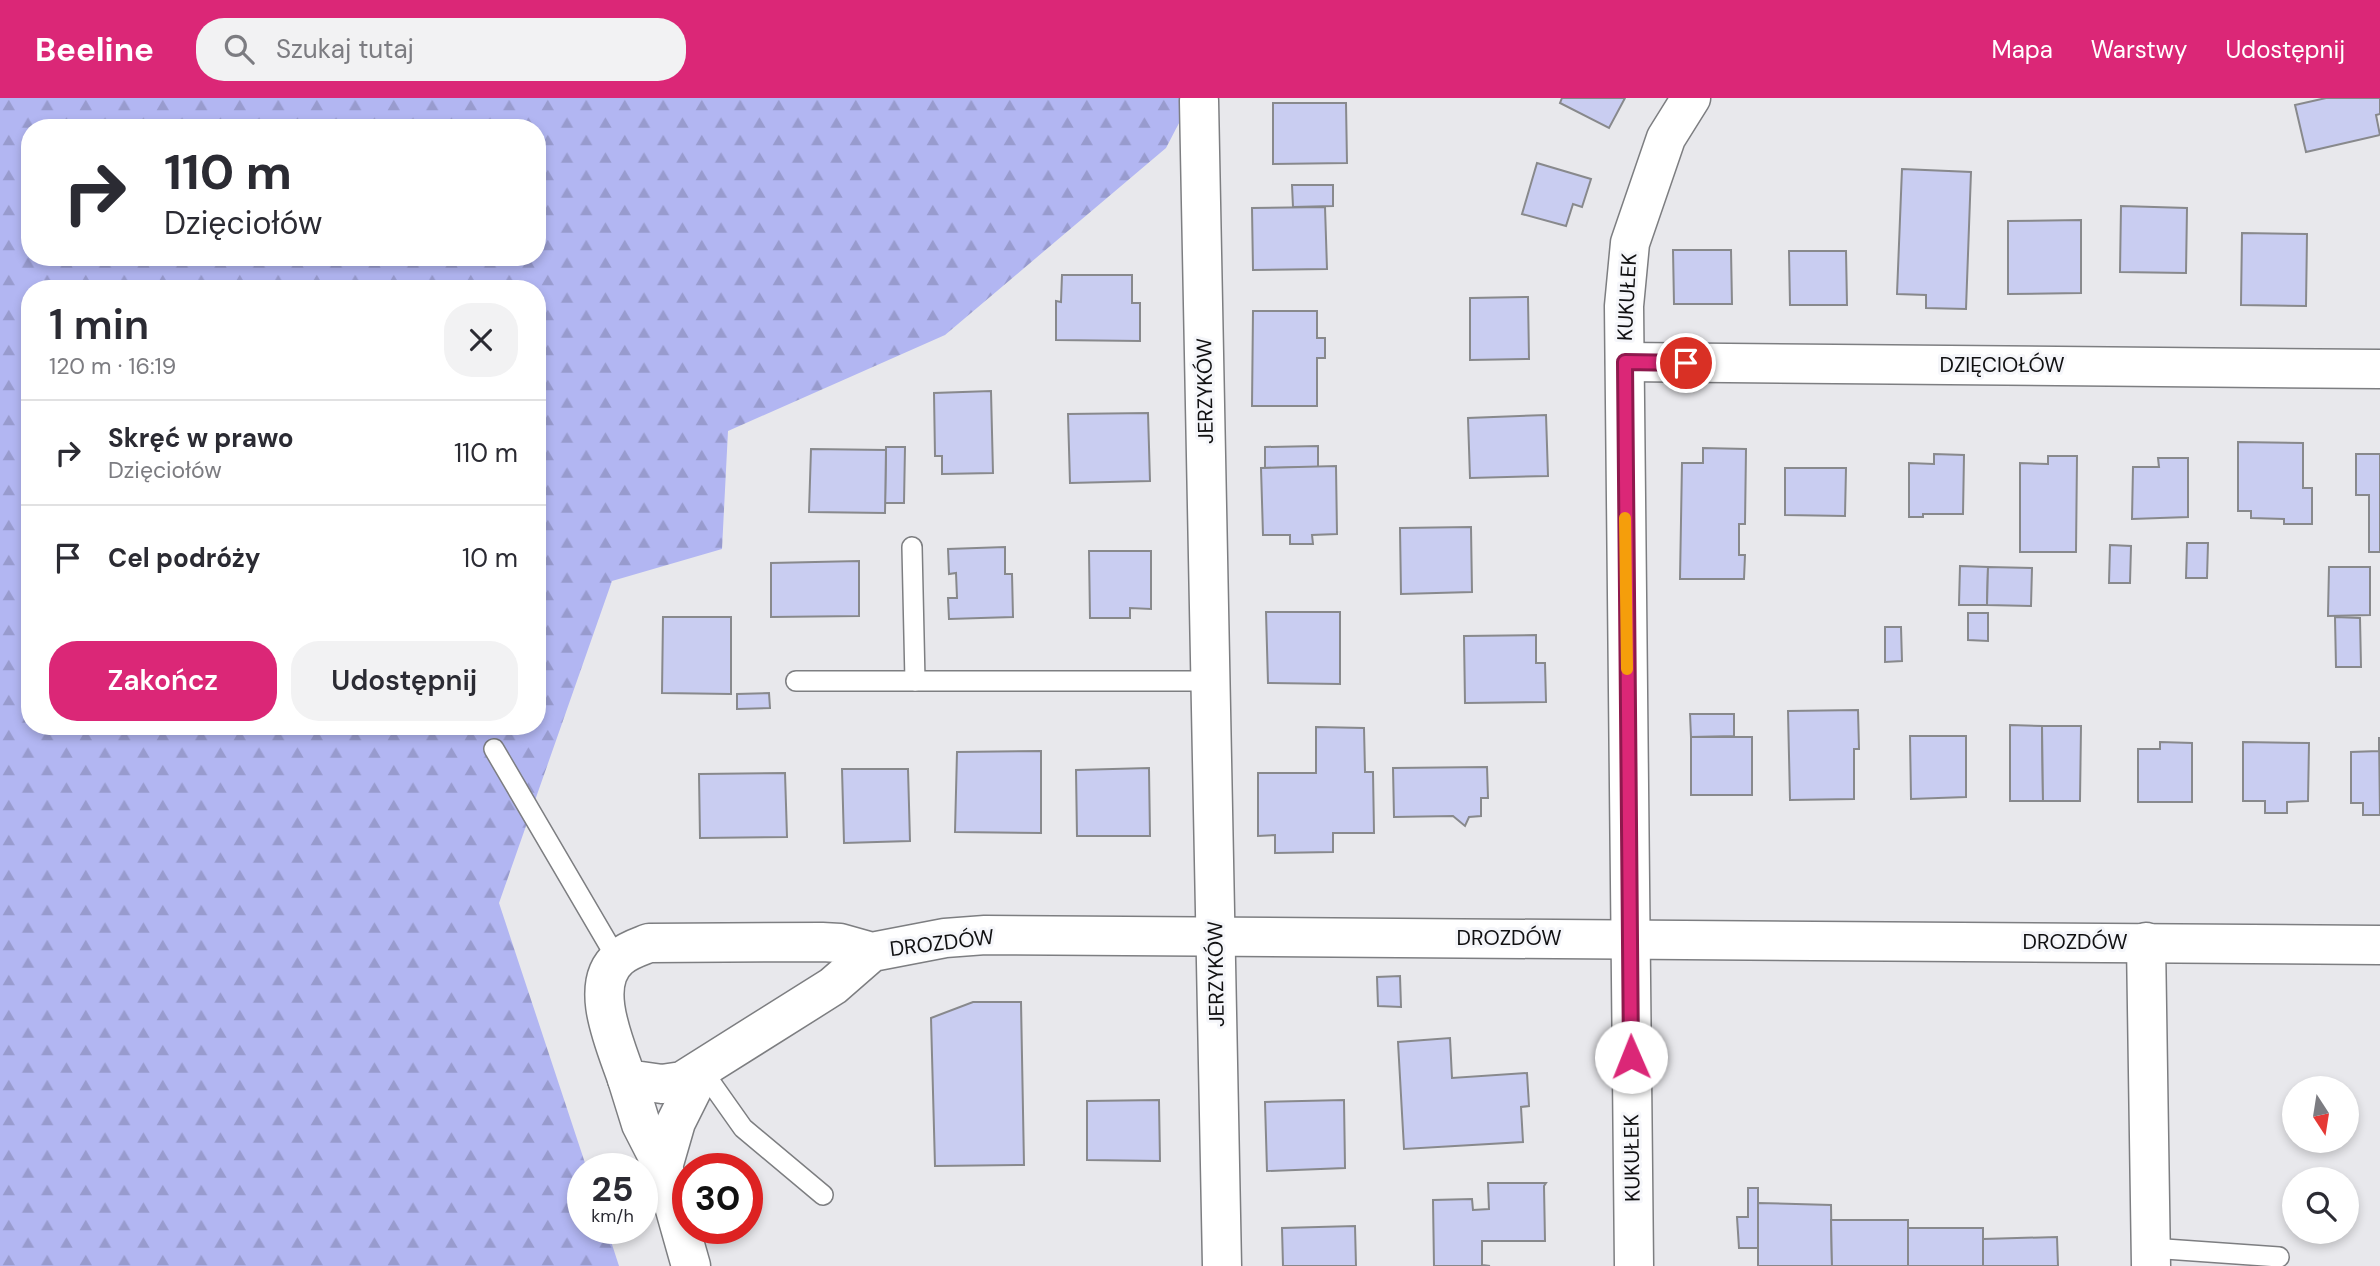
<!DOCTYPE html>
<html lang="pl">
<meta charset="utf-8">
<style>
body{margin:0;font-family:"DM Sans",sans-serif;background:#f2f2f3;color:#2b2b33;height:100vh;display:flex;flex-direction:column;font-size:26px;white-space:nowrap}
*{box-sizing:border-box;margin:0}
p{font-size:23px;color:#7c7c81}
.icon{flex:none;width:38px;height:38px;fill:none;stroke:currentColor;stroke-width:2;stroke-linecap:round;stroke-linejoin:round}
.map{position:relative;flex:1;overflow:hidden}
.side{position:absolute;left:21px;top:182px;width:525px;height:455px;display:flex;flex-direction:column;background:#fff;border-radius:28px;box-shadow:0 4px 10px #0003}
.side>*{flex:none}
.banner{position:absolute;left:21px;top:21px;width:525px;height:147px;border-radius:28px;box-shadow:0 4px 10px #0003;background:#fff;color:#2b2b33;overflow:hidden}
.needle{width:46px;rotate:168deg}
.buttons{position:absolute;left:2282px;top:978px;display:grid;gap:14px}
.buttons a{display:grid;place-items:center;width:77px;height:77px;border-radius:50%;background:#fff;box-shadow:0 4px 10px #0003;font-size:35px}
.speed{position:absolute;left:567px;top:1055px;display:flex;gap:14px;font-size:35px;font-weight:700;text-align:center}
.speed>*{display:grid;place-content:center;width:91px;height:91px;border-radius:50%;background:#fff;box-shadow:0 4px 10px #0003;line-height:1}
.speed small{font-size:18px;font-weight:400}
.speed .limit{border:10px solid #d22;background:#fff;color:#111}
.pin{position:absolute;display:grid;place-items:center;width:60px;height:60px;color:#fff;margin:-30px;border:4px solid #fff;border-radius:50%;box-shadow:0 2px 7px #0007}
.me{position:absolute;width:77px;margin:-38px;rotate:359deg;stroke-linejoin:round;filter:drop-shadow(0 0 5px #0008)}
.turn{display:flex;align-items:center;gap:24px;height:147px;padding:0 28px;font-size:32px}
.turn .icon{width:91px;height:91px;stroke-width:2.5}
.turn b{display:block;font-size:49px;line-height:60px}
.round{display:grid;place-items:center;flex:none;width:74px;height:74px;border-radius:28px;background:#f2f2f3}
.head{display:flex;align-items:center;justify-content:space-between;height:119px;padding:0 28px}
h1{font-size:42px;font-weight:600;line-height:52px}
.button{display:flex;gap:14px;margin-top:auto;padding:14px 28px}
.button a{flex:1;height:80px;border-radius:28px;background:#db2777;color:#fff;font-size:28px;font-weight:600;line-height:80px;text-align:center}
.button a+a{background:#f2f2f3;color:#2b2b33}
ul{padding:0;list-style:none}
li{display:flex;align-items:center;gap:21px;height:105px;padding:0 28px;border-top:2px solid #e1e1e2}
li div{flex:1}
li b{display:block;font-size:26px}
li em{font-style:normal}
header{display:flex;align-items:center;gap:42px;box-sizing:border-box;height:98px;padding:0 35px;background:#db2777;color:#fff}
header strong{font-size:33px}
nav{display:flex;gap:38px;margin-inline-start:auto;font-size:24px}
.search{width:490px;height:63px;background:#f2f2f3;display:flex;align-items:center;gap:18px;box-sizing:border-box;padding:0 24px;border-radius:28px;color:#7c7c81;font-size:26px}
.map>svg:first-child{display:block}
.forest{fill:url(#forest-firs);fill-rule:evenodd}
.building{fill:#c9cdf1;stroke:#88898c;stroke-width:2}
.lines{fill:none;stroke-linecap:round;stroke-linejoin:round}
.service-casing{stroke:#7d7e81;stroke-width:22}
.minor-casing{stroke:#7d7e81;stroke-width:41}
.service{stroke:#fff;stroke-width:19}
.minor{stroke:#fff;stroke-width:38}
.route-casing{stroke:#8e194d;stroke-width:18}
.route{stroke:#db2777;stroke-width:12}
.slow{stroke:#f59e0b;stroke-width:12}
.labels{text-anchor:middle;stroke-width:6;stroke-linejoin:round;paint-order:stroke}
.street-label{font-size:21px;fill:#101011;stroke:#f5f6fa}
</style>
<header>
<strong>Beeline</strong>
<div class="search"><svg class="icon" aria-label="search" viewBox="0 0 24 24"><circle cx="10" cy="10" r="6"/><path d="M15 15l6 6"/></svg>Szukaj tutaj</div>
<nav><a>Mapa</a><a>Warstwy</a><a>Udostępnij</a></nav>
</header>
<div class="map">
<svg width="2380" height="1168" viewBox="0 0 2380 1168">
<defs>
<pattern id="forest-firs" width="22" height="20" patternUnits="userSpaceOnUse" patternTransform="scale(1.75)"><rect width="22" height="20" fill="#b2b6f2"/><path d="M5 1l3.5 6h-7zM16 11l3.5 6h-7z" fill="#989bce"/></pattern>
</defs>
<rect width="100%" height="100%" fill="#e8e8ec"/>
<!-- forest -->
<path class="forest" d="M0 0H1192L1166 50 945 237 728 333 722 451 612 483 499 805 587 1071H583V1130L607 1131 619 1168H0ZM30 30H537V159H30ZM30 191H537V628H30Z"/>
<!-- building -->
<g class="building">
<polygon points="1562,0 1625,0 1609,30 1560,5"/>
<polygon points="2326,0 2380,0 2380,16 2376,17 2380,37 2306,54 2295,7"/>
<polygon points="1273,5 1346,5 1347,65 1273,66"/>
<polygon points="1537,65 1591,81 1582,109 1573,106 1566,128 1522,116"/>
<polygon points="1902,71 1971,74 1966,211 1926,210 1926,197 1897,196"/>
<polygon points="1292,87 1333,87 1333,108 1293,109"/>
<polygon points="2121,108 2187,110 2186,175 2120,174"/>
<polygon points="1325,109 1327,171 1253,172 1252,110"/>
<polygon points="2081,122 2081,195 2008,196 2008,123"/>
<polygon points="2242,135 2307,136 2306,208 2241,207"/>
<polygon points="1673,152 1731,152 1732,206 1674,206"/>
<polygon points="1789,153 1846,153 1847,207 1790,207"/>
<polygon points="1062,177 1132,177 1132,205 1140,205 1140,243 1056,242 1056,203 1061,204"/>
<polygon points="1528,199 1529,261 1470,262 1470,200"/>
<polygon points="1253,213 1317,213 1317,240 1325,240 1325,260 1317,260 1317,308 1252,308"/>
<polygon points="991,293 993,375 942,376 942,358 935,358 934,295"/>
<polygon points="1148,315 1150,383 1070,385 1068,316"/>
<polygon points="1546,317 1548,378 1470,380 1468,320"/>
<polygon points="2238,344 2303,345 2303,390 2312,390 2312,426 2284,426 2284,421 2251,420 2251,413 2238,413"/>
<polygon points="1318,348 1318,369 1265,370 1265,349"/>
<polygon points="886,349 905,349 904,405 885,405"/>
<polygon points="1703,350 1746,351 1745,426 1739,426 1739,457 1745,457 1744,481 1680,481 1682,365 1703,365"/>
<polygon points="811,351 886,352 885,415 809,414"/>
<polygon points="1934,356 1964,357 1963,416 1923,416 1923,419 1909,419 1909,365 1934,366"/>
<polygon points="2356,356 2380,356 2380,454 2369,454 2369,397 2356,397"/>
<polygon points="2048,358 2077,358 2076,454 2020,454 2020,365 2048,366"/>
<polygon points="2158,360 2188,360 2188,419 2132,421 2133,369 2159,369"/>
<polygon points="1336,368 1337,436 1312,437 1313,446 1290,446 1290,437 1263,437 1261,370"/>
<polygon points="1785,370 1846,370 1845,418 1785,417"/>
<polygon points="1471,429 1472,494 1401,496 1400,430"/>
<polygon points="2187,445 2208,445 2207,480 2186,480"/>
<polygon points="2110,447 2131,448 2130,485 2109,485"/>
<polygon points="1005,449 1005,476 1012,476 1013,519 949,521 948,500 957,500 956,475 949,476 948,451"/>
<polygon points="1089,453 1151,453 1151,511 1130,510 1130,520 1090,520"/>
<polygon points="859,463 859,518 771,519 771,465"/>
<polygon points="1960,468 1988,469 1987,507 1959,507"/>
<polygon points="1988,469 2032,470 2031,508 1987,507"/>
<polygon points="2329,469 2370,469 2370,517 2328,518"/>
<polygon points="1266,514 1340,514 1340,586 1268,585"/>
<polygon points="1968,515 1988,515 1988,543 1968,542"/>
<polygon points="663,519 731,519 731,596 662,595"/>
<polygon points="2335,519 2360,520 2361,569 2336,569"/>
<polygon points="1885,529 1901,529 1902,563 1885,564"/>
<polygon points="1536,537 1536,565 1545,565 1546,604 1465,605 1464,538"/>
<polygon points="769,595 770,610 737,611 737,596"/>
<polygon points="1858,612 1859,651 1854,651 1854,701 1790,702 1788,613"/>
<polygon points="1690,616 1734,616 1734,638 1691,639"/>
<polygon points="2010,627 2042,628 2043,703 2010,703"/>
<polygon points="2042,628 2081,628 2080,703 2043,703"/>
<polygon points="1316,629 1364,630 1365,674 1373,674 1374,735 1333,735 1333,754 1275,755 1275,737 1258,738 1258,675 1316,675"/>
<polygon points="1910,638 1966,638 1966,699 1911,701"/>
<rect x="1691" y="639" width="61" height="58"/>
<polygon points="2379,639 2380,717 2363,717 2363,705 2351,705 2351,654 2379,653"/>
<polygon points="2160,644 2192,645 2192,704 2138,704 2138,651 2160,651"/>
<polygon points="2243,644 2309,645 2308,703 2287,704 2287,715 2265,715 2265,703 2243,703"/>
<polygon points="1041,653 1041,735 955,734 957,654"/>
<polygon points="1487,669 1488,700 1481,700 1481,718 1469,719 1465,728 1453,718 1394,719 1393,670"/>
<polygon points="1149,670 1150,738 1077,738 1076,672"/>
<polygon points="842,671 908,671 910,743 844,745"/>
<polygon points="785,675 787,739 700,740 699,676"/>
<polygon points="1400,878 1401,909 1378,908 1377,879"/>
<polygon points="973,904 1021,904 1024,1067 935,1068 931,920"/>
<polygon points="1450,940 1452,980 1527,975 1529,1008 1521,1009 1523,1044 1404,1051 1398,944"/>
<polygon points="1159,1002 1160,1063 1087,1062 1087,1003"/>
<polygon points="1344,1002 1345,1070 1267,1073 1265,1004"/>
<polygon points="1488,1085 1546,1085 1544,1088 1545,1143 1482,1143 1482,1167 1490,1168 1434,1168 1433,1102 1472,1101 1473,1112 1489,1111"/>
<polygon points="1748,1090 1758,1090 1758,1150 1739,1150 1737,1119 1748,1119"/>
<polygon points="1758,1105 1831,1107 1832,1168 1758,1168"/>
<polygon points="1831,1122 1908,1122 1908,1168 1832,1168"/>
<polygon points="1355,1128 1356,1168 1283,1168 1282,1130"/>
<rect x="1908" y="1130" width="75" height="38"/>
<polygon points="2057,1139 2058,1168 1983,1168 1983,1141"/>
</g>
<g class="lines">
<defs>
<g id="service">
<polyline points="912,449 915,583"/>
<polyline points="796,583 1210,583"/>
<polyline points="494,651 617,861"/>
<polyline points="702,972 743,1030 823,1097"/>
<polyline points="2151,1150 2279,1159"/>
</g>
<g id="minor">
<polyline points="1199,3 1222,1168"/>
<polyline points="1625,264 2380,271"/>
<polyline points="2146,844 2151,1168"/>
<path d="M872 854 833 888 682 983 662 986 627 981C616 948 587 887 619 860 628 852 639 849 649 845L822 844 840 845 872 854 945 840 985 837 2380 847"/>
<polyline points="627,981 641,1026 663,1069 691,1168"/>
<polyline points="663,1069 676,1024 702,972"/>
<polyline points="1634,1168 1624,208 1630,145 1666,40 1691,0"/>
</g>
</defs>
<!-- service casing -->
<use href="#service" class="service-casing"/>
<!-- minor casing -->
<use href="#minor" class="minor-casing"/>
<!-- service -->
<use href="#service" class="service"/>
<!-- minor -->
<use href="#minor" class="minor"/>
</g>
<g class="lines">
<defs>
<polyline id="route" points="1631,959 1625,264 1686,265"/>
</defs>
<!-- route casing -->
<use href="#route" class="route-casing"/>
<!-- route -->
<use href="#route" class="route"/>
<!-- slow -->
<polyline class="slow" points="1625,420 1627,571"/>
</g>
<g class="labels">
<!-- street labels -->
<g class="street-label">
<text transform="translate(1627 199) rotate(-87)" y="7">KUKUŁEK</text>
<text x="2002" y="274">DZIĘCIOŁÓW</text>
<text transform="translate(1205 293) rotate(-91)" y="7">JERZYKÓW</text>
<text x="1509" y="847">DROZDÓW</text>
<text x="2075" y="851">DROZDÓW</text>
<text transform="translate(942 845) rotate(-7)" y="7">DROZDÓW</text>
<text transform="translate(1216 876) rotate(-91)" y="7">JERZYKÓW</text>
<text transform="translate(1632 1060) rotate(-91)" y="7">KUKUŁEK</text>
</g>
</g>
</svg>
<div class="buttons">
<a><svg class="needle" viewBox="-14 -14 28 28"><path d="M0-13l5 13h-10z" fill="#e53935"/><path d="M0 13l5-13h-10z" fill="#7c7c81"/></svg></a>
<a><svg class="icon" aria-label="search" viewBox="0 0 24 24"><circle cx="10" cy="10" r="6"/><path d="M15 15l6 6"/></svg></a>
</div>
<div class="speed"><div>25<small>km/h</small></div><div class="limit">30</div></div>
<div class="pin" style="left:1686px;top:265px;background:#d93025"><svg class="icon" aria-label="arrive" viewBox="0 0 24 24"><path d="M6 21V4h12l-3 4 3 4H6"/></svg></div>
<svg class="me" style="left:1631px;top:959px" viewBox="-20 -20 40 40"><circle r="19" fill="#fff"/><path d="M0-13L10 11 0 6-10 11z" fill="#db2777"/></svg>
<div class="banner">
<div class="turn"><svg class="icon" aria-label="right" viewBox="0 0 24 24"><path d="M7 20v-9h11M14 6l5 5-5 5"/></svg><div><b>110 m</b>Dzięciołów</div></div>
</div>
<section class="side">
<div class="head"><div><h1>1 min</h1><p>120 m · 16:19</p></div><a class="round"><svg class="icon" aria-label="close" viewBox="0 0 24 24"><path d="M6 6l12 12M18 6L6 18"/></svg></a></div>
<ul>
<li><svg class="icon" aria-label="right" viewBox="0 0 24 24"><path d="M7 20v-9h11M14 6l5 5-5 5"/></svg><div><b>Skręć w prawo</b><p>Dzięciołów</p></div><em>110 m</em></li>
<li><svg class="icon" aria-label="arrive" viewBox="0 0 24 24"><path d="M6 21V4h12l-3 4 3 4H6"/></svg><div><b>Cel podróży</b></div><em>10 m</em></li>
</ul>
<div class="button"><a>Zakończ</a><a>Udostępnij</a></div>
</section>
</div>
